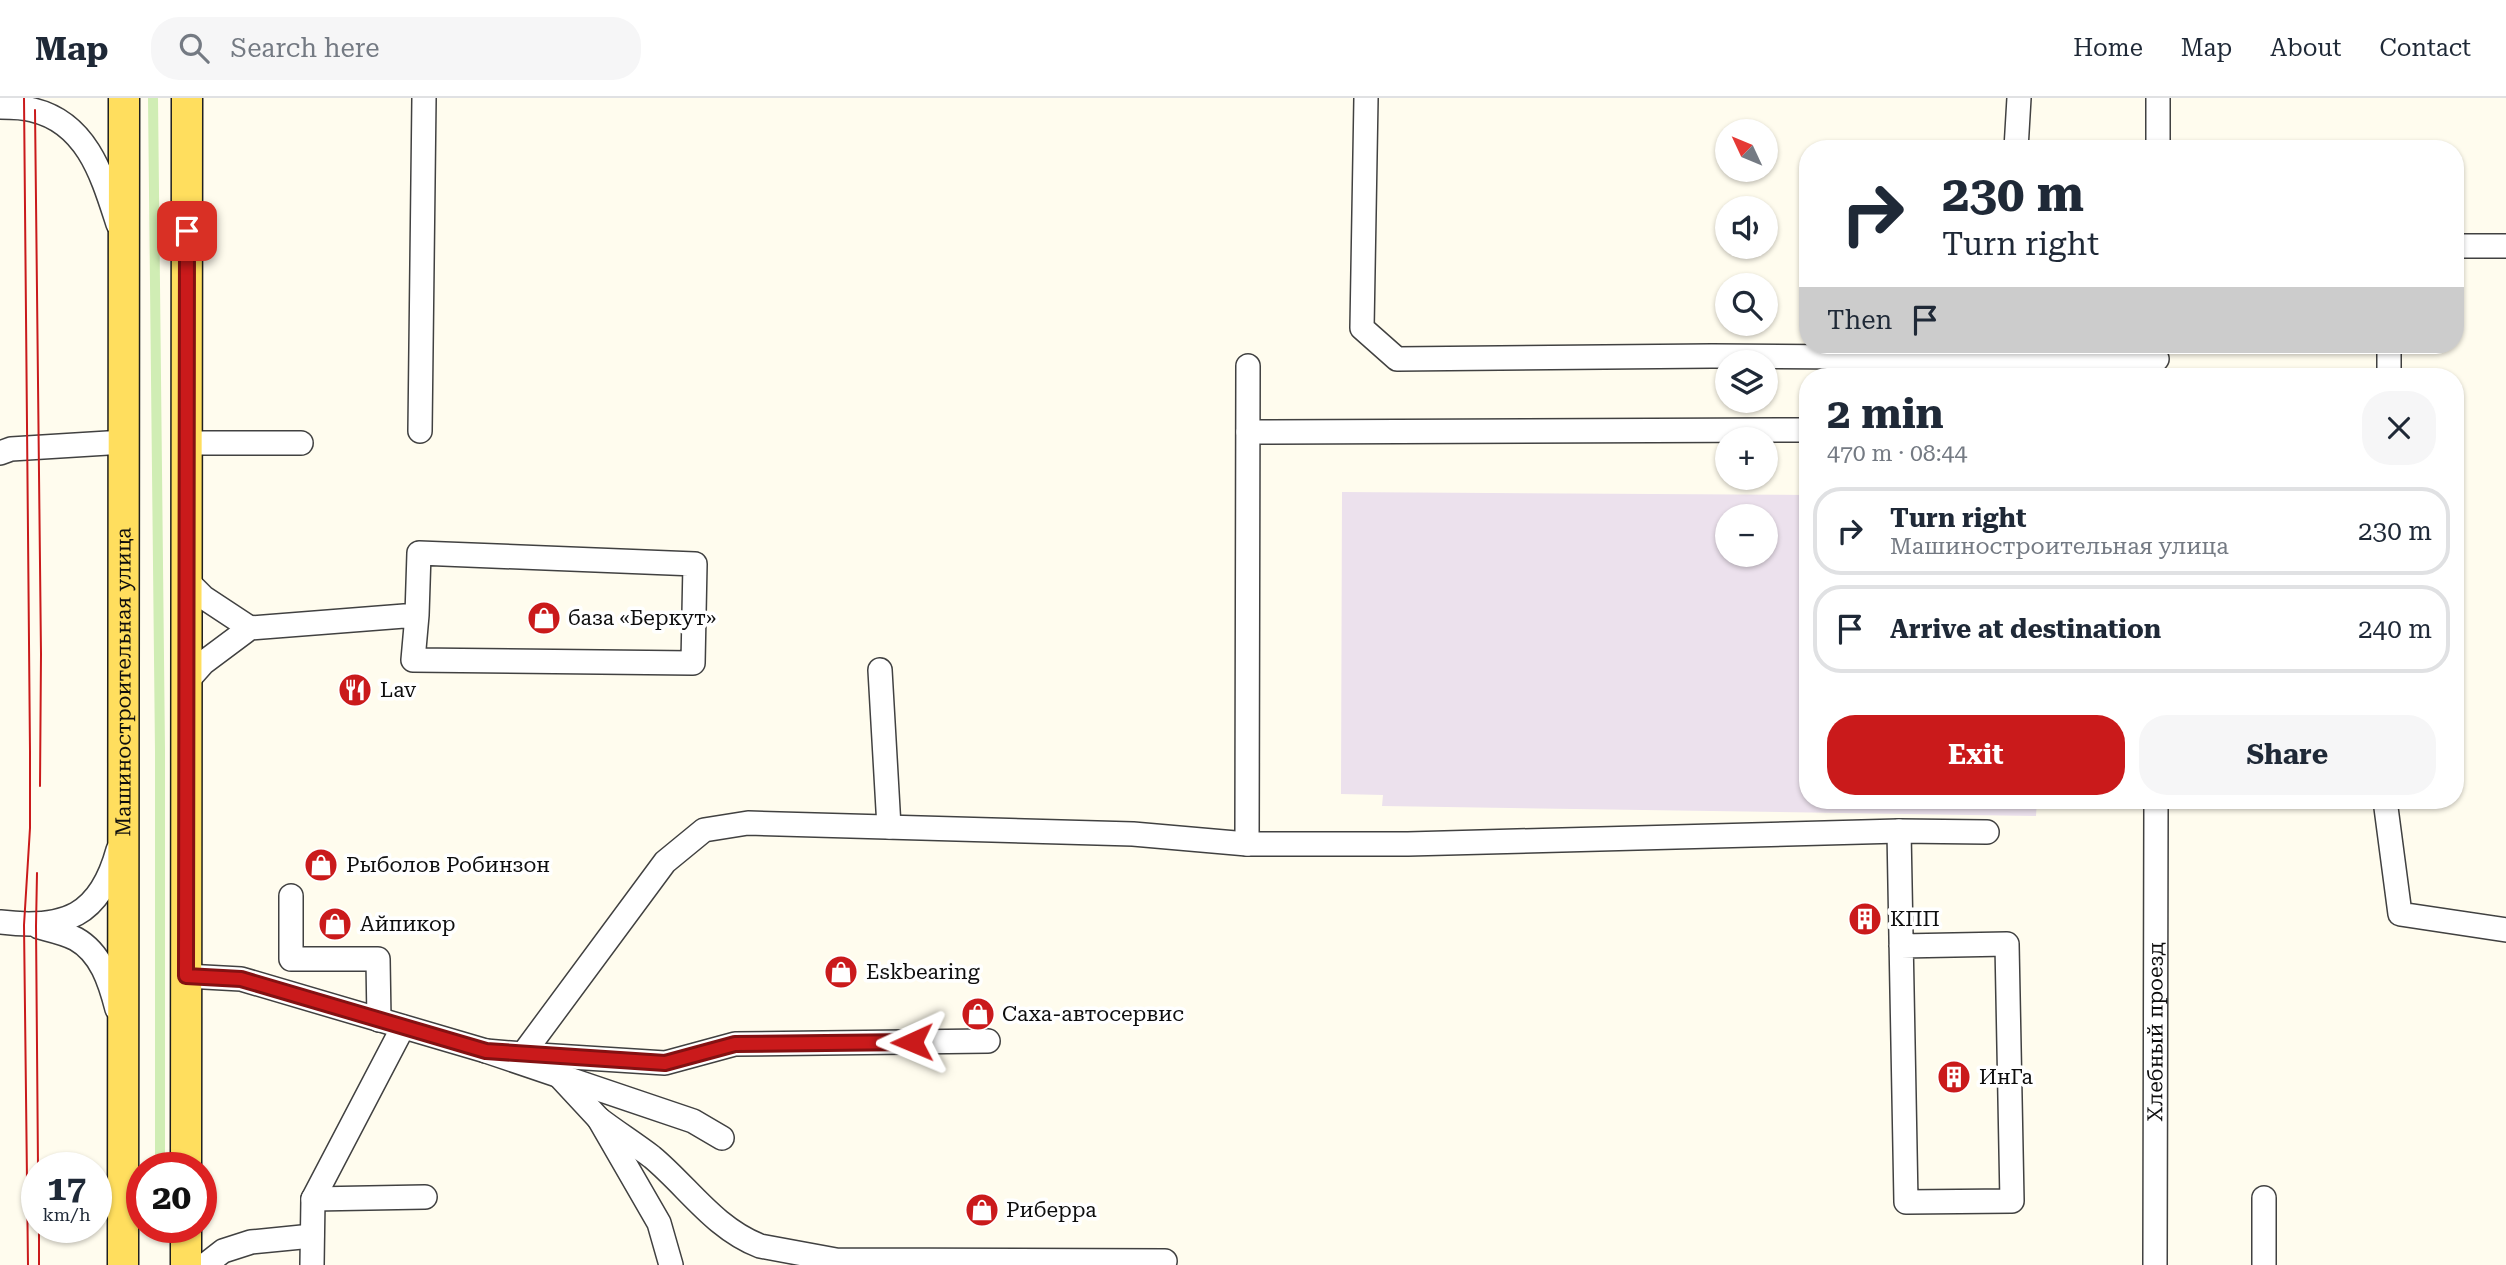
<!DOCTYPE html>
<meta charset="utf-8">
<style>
body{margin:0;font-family:"Roboto Serif",serif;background:#f6f6f7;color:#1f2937;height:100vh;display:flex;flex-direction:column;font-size:26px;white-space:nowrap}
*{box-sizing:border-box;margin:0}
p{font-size:23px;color:#747a83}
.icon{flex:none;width:38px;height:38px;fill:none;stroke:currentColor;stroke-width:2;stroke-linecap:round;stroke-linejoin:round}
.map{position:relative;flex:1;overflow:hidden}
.details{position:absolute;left:1799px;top:270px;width:665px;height:441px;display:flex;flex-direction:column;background:#fff;border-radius:28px;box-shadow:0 2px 5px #0004}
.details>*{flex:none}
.hud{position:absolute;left:1799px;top:42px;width:665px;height:214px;border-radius:28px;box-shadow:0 2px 5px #0004;background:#fff;color:#1f2937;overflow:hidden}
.needle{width:46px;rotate:314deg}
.fabs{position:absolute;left:1715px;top:21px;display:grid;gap:14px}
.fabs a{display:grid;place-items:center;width:63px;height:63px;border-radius:50%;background:#fff;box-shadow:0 2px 5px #0004;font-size:35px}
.speed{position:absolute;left:21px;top:1054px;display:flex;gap:14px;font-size:35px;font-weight:700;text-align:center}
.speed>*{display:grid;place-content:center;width:91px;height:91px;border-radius:50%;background:#fff;box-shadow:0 2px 5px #0004;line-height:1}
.speed small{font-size:18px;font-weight:400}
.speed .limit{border:10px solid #d22;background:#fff;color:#111}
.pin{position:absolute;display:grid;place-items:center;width:60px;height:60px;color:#fff;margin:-30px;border-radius:14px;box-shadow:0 4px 10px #0006}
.me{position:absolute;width:77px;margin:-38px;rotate:269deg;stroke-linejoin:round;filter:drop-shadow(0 0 5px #0008)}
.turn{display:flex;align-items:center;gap:24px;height:147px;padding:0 28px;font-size:32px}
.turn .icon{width:91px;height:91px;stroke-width:2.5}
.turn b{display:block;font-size:49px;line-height:60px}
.then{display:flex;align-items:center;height:66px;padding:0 28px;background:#0003;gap:14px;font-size:26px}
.round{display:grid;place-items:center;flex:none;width:74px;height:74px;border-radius:28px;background:#f6f6f7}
.head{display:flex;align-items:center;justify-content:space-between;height:119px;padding:0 28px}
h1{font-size:42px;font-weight:700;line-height:52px}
.action{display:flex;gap:14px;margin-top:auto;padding:14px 28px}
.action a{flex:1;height:80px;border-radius:28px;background:#ca1a1b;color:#fff;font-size:28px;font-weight:700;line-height:80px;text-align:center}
.action a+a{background:#f6f6f7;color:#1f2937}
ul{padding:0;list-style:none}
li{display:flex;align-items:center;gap:21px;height:88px;margin:0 14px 10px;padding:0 14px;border:4px solid #e0e1e3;border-radius:28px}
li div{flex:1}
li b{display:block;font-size:26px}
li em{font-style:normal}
header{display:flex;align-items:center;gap:42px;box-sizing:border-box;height:98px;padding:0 35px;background:#fff;border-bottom:2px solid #e0e1e3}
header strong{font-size:33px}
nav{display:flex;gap:38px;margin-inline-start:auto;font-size:24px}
.search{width:490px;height:63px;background:#f6f6f7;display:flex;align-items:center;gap:18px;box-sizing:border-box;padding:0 24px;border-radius:28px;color:#747a83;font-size:26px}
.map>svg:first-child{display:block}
.industrial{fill:#ece1ed;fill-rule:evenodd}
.green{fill:#d0edb4}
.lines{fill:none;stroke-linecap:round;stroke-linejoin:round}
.minor-casing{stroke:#414141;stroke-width:26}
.major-casing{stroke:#1f1f1f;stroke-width:33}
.minor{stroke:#fff;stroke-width:23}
.major{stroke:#ffde5e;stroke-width:30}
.tram{stroke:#ca1a1b;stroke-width:2}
.route-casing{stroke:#831112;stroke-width:18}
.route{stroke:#ca1a1b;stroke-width:12}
.labels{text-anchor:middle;stroke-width:7;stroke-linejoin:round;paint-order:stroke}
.poi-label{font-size:21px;fill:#0e0e0e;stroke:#fff;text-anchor:start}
.street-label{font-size:21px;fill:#0e0e0e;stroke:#fff}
</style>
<header>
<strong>Map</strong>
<div class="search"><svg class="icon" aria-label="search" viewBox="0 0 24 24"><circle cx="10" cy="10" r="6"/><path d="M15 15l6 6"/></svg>Search here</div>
<nav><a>Home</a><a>Map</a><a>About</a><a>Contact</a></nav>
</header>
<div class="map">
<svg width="2506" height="1167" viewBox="0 0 2506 1167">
<rect width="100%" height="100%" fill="#fffcee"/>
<!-- industrial -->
<path class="industrial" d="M1342 394 1808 397V702H2037L2036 718 1382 708 1383 697 1341 696ZM1766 418V457H1727V418Z"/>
<!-- green -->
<polygon class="green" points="148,0 158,0 165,652 165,1069 155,1069 155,653"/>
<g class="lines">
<defs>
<g id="minor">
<polyline points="1366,0 1362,230 1397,261 1712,258 2157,261"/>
<path d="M0 9C11 9 23 9 33 12 88 25 103 80 118 126"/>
<polyline points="2016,51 2019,0"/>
<polyline points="2158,51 2158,0"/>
<polyline points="2455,148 2506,148"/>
<polyline points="2389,278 2389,247"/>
<polyline points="420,333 424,0"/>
<polyline points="1248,334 1808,332"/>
<polyline points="187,345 301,345"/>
<polyline points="0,355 11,351 124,344"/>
<polyline points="187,483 203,499 250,530"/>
<polyline points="880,572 889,729"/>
<polyline points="187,583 203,565 250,530 417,517 419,455 695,466 693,565 413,562 417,517"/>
<polyline points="2385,702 2400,816 2506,832"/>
<polyline points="1899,733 1906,1104 2012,1103 2007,846 1901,848"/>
<polyline points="1247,746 1248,268"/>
<polyline points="291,798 291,861 378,861 379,922"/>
<path d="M0 824C65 832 100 818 118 752"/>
<path d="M39 829C50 832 65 835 76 841 101 855 110 884 117 911"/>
<polyline points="186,878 241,881 486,953 693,1023 722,1040"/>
<polyline points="486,953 523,956 665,764 704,732 748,725 1133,736 1247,746 1408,746 1899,733 1987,734"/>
<polyline points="523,956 665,965 735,946 988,943"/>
<polyline points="560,979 599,1021 659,1125 671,1167"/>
<path d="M599 1021C616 1034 635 1046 652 1059 688 1089 714 1130 760 1148L836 1162 1165 1163"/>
<polyline points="313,1101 425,1099"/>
<polyline points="205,1167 223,1153 251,1144 312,1138"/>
<polyline points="312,1167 313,1101 403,929"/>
<path id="s1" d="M2155 1167 2156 702"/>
<polyline points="2264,1167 2264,1100"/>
</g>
<g id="major">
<polyline points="186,1069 187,0"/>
<polyline points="186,1129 186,1167"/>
<path id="s2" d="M123 1167 124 0"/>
</g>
</defs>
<!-- minor casing -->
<use href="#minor" class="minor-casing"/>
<!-- major casing -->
<use href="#major" class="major-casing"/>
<!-- minor -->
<use href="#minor" class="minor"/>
<!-- major -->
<use href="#major" class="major"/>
<!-- tram -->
<g class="tram">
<polyline points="24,0 30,653 30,730 24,827 28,1167"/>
<polyline points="35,12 41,556 40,688"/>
<polyline points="37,775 36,828 38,1069"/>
<polyline points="39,1129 39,1167"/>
</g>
</g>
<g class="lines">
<defs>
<polyline id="route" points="187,133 186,878 241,881 486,953 665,965 735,946 912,944"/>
</defs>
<!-- route casing -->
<use href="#route" class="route-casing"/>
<!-- route -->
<use href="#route" class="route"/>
</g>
<!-- icons -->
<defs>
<symbol id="shop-disc" viewBox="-11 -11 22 22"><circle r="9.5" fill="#ca1a1b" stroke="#fff"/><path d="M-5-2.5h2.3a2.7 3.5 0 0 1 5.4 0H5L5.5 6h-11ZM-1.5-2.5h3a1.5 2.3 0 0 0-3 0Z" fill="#fff"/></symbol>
<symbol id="restaurant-disc" viewBox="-11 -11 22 22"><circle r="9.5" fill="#ca1a1b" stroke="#fff"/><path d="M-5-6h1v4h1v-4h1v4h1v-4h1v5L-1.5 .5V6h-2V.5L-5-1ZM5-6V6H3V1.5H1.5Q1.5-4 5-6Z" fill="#fff"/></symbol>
<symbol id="building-disc" viewBox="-11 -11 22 22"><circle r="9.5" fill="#ca1a1b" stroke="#fff"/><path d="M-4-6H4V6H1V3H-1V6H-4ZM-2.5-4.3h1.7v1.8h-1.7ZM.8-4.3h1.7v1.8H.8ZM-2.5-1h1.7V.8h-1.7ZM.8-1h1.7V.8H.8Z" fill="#fff"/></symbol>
</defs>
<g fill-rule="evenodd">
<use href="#shop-disc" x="525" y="501" width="38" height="38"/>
<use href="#restaurant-disc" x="336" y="573" width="38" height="38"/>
<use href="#shop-disc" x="302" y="748" width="38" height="38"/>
<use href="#building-disc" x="1846" y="802" width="38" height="38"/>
<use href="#shop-disc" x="316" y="807" width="38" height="38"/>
<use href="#shop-disc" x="822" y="855" width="38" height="38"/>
<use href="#shop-disc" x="959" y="897" width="38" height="38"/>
<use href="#building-disc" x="1935" y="960" width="38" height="38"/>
<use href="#shop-disc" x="963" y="1093" width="38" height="38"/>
</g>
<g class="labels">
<!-- poi labels -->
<g class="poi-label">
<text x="568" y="527">база «Беркут»</text>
<text x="380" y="599">Lav</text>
<text x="346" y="774">Рыболов Робинзон</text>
<text x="1890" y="828">КПП</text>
<text x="360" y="833">Айпикор</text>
<text x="866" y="881">Eskbearing</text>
<text x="1002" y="923">Саха-автосервис</text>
<text x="1979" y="986">ИнГа</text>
<text x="1006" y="1119">Риберра</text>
</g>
<!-- street labels -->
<g class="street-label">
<text dy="7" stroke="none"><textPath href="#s2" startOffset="583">Машиностроительная улица</textPath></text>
<text dy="7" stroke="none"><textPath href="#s1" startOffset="233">Хлебный проезд</textPath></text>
</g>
</g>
</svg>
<div class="fabs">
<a><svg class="needle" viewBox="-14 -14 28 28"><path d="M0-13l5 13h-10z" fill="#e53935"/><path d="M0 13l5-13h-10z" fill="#747a83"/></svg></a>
<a><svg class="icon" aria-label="sound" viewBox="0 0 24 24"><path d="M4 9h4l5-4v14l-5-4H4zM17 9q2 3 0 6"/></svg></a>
<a><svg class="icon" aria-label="search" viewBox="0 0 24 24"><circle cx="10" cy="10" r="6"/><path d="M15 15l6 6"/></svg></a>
<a><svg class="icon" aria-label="layers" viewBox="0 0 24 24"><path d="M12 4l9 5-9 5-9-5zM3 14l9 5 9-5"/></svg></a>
<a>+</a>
<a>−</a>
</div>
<div class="speed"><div>17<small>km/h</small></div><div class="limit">20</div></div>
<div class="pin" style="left:187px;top:133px;background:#d93025"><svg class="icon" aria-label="arrive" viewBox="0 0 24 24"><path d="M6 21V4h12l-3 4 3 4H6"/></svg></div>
<svg class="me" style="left:912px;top:944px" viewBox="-20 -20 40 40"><path d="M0-17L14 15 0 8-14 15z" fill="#ca1a1b" stroke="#fff" stroke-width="4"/></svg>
<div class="hud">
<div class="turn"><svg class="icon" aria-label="right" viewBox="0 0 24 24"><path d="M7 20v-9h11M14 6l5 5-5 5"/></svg><div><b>230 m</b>Turn right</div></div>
<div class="then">Then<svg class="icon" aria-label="arrive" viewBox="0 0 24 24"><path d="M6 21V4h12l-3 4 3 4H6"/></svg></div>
</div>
<section class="details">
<div class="head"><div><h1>2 min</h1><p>470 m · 08:44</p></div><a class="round"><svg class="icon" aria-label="close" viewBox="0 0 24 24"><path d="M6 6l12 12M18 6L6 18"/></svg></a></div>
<ul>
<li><svg class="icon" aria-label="right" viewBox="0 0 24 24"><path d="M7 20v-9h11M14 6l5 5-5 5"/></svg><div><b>Turn right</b><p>Машиностроительная улица</p></div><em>230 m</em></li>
<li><svg class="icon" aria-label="arrive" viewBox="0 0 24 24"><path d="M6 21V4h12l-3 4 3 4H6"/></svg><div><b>Arrive at destination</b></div><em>240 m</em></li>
</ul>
<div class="action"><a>Exit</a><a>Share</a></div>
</section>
</div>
